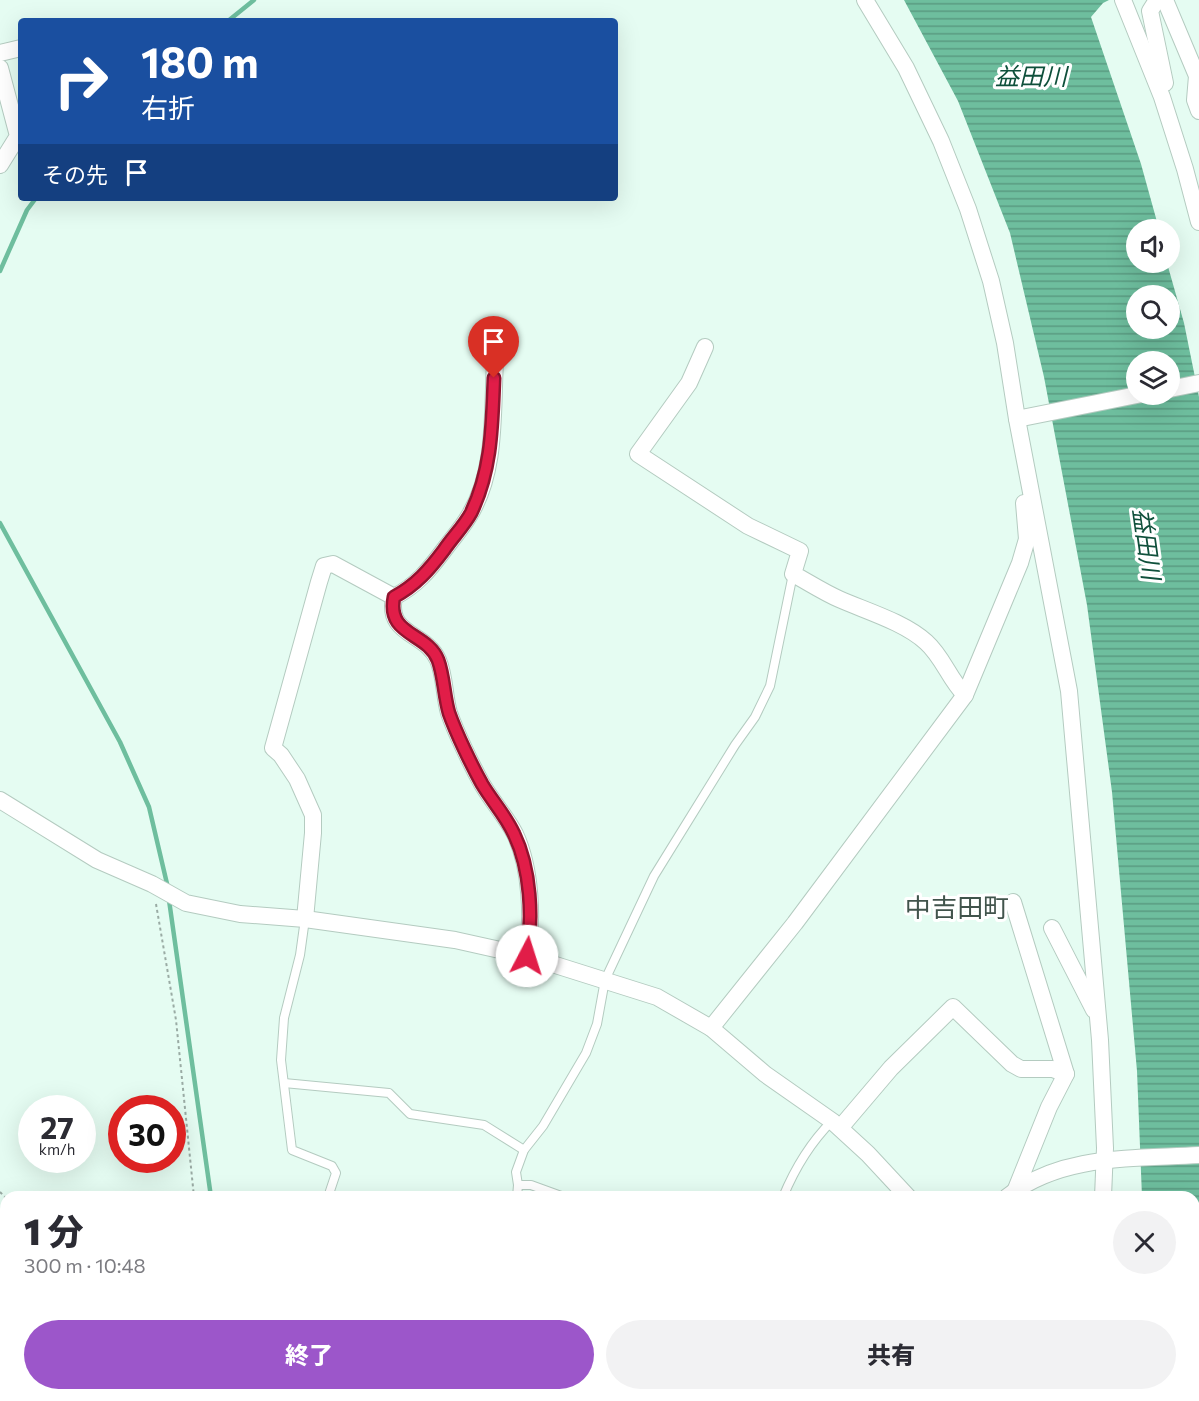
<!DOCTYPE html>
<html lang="ja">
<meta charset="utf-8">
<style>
body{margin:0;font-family:Commissioner,"Noto Sans JP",sans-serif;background:#f2f2f3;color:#2b2b33;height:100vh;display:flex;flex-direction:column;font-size:22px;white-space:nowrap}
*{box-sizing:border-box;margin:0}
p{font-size:20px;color:#7c7c81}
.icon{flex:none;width:33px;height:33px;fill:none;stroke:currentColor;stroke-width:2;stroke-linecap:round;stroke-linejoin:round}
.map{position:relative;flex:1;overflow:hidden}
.drawer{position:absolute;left:0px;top:1191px;width:1200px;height:210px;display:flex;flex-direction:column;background:#fff;border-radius:18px 18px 0 0;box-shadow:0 6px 24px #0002}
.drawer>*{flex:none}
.banner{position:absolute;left:18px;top:18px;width:600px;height:183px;border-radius:6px;box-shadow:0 6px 24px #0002;background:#1a4fa0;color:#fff;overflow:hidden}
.buttons{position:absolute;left:1126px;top:219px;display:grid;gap:12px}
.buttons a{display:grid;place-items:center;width:54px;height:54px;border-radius:50%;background:#fff;box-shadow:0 6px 24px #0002;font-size:30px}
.speed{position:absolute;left:18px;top:1095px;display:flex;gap:12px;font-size:30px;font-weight:700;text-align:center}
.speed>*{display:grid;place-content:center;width:78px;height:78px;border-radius:50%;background:#fff;box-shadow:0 6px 24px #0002;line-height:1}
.speed small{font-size:15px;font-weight:400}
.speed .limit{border:9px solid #d22;background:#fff;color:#111}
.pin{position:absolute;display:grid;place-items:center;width:51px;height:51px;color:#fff;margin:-62px -26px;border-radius:50% 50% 50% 0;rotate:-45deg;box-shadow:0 0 6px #0007}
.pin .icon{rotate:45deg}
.me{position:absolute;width:66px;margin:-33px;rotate:5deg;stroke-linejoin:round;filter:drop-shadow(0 0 4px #0008)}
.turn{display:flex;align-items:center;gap:21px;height:126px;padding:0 24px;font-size:27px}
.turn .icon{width:78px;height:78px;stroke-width:2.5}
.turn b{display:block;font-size:42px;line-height:51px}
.then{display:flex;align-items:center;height:57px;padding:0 24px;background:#0003;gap:12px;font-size:22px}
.round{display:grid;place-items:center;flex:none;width:63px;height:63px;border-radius:32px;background:#f2f2f3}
.summary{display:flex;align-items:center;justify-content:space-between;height:102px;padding:0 24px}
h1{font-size:36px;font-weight:800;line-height:45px}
.action{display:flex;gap:12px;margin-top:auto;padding:12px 24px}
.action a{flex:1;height:69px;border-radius:36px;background:#9c56ca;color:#fff;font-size:24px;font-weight:800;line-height:69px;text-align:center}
.action a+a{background:#f2f2f3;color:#2b2b33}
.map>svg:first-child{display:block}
.water{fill:url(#water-rules);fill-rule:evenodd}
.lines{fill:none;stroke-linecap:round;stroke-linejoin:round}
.stream{stroke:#6ebe9e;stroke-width:4.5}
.service-casing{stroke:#b4cbc0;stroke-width:10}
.minor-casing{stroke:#b4cbc0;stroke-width:18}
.path{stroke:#9aaba4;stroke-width:2;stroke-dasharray:3 3;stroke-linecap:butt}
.service{stroke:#fff;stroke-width:8}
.minor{stroke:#fff;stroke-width:16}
.route-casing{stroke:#92132f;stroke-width:15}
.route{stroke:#e11d48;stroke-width:10}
.labels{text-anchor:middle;stroke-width:6;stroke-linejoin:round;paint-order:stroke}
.water-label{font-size:24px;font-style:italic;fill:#0f503b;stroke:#fff}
.quarter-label{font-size:26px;fill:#41544c;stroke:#fff}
</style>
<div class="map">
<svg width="1199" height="1401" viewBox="0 0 1199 1401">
<defs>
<pattern id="water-rules" width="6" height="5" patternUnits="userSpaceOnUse" patternTransform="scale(1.5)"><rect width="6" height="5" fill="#6ebe9e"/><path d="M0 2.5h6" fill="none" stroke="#5a9b81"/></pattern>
</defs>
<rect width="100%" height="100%" fill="#e5fcf2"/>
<!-- water -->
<path class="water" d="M904 0H1109L1103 3 1091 17 1141 164 1159 229 1137 230V262L1167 263 1184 323 1199 397V1401H1156L1155 1395H1194V1197H1142L1137 1071 1112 792 1087 605 1044 377 1010 233 958 101ZM1137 296H1170V328H1137ZM1137 362H1170V394H1137Z"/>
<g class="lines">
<!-- stream -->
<g class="stream">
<polyline points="228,21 254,0"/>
<polyline points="0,271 27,210 36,198"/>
<polyline points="0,523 120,742 149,807 168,888"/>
<polyline points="169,900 211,1197"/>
<polyline points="229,1401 229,1395"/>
</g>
<defs>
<g id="service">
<polyline points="305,919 300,955 284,1018 281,1060 292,1150 332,1166 336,1173 328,1197"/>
<polyline points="284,1083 389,1093 410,1114 484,1125 524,1150"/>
<polyline points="518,1185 531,1185 564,1197"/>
<polyline points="517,1197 518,1185 516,1172 524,1150 543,1126 586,1053 597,1024 605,980 654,876 735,745 755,717 770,686 793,574"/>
<path d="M783 1197C795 1168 810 1143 832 1121"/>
<polyline points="728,1395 733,1401"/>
<polyline points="236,1401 236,1395"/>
<polyline points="369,1401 376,1395"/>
<polyline points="485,1401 486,1395"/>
</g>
<g id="minor">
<polyline points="865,0 906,68 941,141 968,209 991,281 1005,343 1017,419 1069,691 1100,1040 1105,1148 1103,1197"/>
<polyline points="1123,0 1162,97 1185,169 1199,222"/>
<polyline points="1157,0 1150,11 1165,83"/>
<polyline points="1165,0 1197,76 1195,100 1199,111"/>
<polyline points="0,53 21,48"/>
<polyline points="0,68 18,136 0,165"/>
<path d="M705 347 689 383 638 454 748 526 800 551 793 574C808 582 823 592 839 599 866 611 904 622 926 642 943 657 949 679 965 695"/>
<polyline points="1170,389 1199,383"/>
<polyline points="1017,419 1142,394"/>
<path d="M394 597C417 585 429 570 444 550 452 539 462 528 469 516 497 471 492 412 495 362"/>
<polyline points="0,800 97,860 152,884 186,903 240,914 305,919 455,940 527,956 657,997 711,1028 765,1074 832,1121 868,1154 908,1197"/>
<polyline points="1013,902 1066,1074 1049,1107 1016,1189"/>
<path d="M305 919 313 833V815L297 779 281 755 273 748 319 582 324 566 333 564 394 597C386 636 426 632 438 660 445 676 444 696 449 713 456 733 472 766 482 784 492 801 506 817 515 834 531 868 533 919 527 956"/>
<polyline points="1052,928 1094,1010"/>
<polyline points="711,1028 795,923 965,695 1020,563 1027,539 1024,503"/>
<polyline points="840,1128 891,1068 953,1007 1012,1064 1021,1069 1053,1069 1066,1074"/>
<path d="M1007 1197C1061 1154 1134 1159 1199 1155"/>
<polyline points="0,1309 6,1307"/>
<polyline points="173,1395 182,1401"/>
<polyline points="1134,1395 1135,1401"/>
<polyline points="769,1401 776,1395"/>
</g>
</defs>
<!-- service casing -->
<use href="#service" class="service-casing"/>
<!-- minor casing -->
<use href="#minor" class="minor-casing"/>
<!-- path -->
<g class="path">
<polyline points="156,904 176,1020 194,1197"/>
<polyline points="0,1192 6,1198"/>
</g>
<!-- service -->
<use href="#service" class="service"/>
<!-- minor -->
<use href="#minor" class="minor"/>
</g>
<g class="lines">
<defs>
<path id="route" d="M494 378C492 426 492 469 471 513 464 526 452 538 444 550 429 570 416 585 394 597 386 636 427 632 438 660 444 676 444 696 449 713 456 733 472 766 482 784 492 801 506 816 514 834 531 869 533 918 527 956"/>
</defs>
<!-- route casing -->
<use href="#route" class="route-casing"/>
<!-- route -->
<use href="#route" class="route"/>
</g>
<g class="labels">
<!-- water labels -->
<g class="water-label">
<text x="1031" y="85">益田川</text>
<text transform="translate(1146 544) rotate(82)" y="8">益田川</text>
</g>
<!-- quarter labels -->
<g class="quarter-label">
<text x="957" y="917">中吉田町</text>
</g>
</g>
</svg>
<div class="buttons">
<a><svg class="icon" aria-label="sound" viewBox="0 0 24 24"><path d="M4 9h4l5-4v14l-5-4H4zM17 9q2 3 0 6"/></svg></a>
<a><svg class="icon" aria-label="search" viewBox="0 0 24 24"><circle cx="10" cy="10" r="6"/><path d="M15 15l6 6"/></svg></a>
<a><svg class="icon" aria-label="layers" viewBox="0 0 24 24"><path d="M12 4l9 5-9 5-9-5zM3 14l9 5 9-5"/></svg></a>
</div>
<div class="speed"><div>27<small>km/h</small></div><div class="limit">30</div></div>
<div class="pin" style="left:494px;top:378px;background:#d93025"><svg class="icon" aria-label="arrive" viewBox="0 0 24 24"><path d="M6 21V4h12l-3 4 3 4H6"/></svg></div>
<svg class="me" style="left:527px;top:956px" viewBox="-20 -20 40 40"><circle r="19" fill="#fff"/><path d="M0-13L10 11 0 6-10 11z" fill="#e11d48"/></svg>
<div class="banner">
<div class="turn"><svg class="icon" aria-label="right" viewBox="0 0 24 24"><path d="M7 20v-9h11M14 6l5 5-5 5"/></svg><div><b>180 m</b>右折</div></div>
<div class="then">その先<svg class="icon" aria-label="arrive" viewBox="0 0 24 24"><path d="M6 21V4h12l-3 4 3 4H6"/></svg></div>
</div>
<section class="drawer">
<div class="summary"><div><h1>1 分</h1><p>300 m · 10:48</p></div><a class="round"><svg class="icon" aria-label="close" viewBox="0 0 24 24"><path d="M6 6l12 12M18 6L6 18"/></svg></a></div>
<div class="action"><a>終了</a><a>共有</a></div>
</section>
</div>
